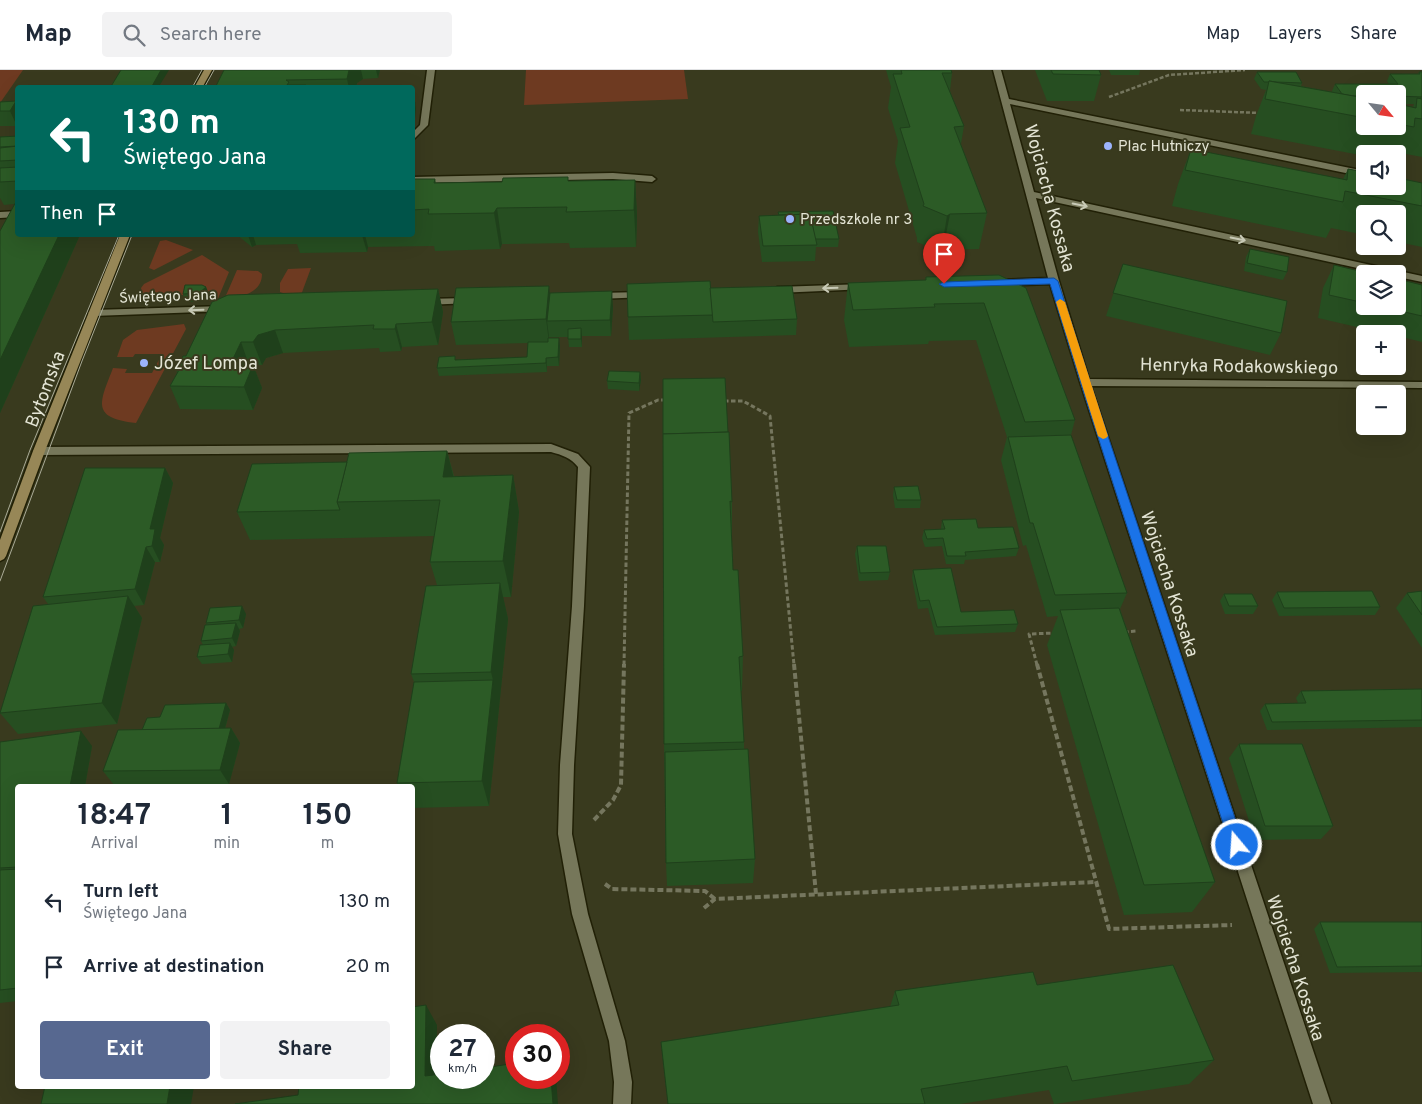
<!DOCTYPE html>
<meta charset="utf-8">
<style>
body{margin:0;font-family:Overpass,sans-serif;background:#f2f2f3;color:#1f2937;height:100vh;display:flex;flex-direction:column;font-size:19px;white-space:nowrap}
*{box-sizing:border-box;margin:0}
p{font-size:16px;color:#747a83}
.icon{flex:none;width:28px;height:28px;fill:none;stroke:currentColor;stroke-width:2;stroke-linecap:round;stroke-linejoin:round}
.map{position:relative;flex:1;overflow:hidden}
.details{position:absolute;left:15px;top:714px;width:400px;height:305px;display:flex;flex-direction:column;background:#fff;border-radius:5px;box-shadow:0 5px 20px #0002}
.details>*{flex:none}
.top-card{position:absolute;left:15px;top:15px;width:400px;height:152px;border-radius:5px;box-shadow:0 5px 20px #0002;background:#00695c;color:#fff;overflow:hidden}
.needle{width:32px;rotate:119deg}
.fabs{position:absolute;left:1356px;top:15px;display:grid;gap:10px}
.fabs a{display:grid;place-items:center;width:50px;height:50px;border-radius:5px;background:#fff;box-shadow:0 5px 20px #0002;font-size:25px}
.speed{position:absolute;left:430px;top:954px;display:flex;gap:10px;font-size:25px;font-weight:700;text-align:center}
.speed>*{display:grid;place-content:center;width:65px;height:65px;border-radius:50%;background:#fff;box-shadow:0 5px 20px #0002;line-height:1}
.speed small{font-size:12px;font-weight:400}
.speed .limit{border:8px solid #d22;background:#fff;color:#111}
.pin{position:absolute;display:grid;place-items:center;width:42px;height:42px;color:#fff;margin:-51px -21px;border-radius:50% 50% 50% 0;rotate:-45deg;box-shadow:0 0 5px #0007}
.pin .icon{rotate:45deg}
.me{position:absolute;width:55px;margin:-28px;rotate:342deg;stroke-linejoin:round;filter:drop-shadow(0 0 4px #0008)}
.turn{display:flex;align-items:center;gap:18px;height:105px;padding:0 25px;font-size:22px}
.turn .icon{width:65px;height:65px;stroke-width:2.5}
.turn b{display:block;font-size:35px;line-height:42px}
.then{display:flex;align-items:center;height:48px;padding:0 25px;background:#0003;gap:10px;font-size:19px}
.eta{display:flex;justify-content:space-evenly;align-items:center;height:85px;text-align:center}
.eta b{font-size:30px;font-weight:700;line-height:35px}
.cta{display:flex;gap:10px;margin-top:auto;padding:10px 25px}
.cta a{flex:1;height:58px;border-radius:5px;background:#576890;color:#fff;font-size:20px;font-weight:700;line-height:58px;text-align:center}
.cta a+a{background:#f2f2f3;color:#1f2937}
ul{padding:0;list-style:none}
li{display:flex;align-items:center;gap:15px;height:65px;padding:0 25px}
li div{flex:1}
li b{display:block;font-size:19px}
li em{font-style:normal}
header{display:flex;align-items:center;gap:30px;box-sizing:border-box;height:70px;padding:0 25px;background:#fff;border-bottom:1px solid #e0e1e3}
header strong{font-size:24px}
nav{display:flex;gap:28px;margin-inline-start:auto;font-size:18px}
.search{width:350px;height:45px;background:#f2f2f3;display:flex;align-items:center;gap:12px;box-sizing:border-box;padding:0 18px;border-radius:5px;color:#747a83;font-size:19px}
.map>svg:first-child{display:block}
.green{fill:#6e3a21}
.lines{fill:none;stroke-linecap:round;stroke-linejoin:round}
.lane-casing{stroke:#212006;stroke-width:3}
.street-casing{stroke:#212006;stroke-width:3}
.secondary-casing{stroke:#212006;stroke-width:3}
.path-far2{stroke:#75765e;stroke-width:2.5;stroke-dasharray:4 2;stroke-linecap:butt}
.path-far1{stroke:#75765e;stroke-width:3;stroke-dasharray:4.5 2.5;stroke-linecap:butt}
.path{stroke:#75765e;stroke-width:4;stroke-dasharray:6 3;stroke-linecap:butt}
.lane{fill:#76775a;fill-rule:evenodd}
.street{fill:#76775a;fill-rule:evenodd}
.secondary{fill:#978757;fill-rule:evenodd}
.tram{stroke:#abac98;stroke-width:1}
.wall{fill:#264e21;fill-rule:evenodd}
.shaded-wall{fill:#1f401b}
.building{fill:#2c5b26;stroke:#1f401b}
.oneway{stroke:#c8cab6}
.route{fill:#1a73e8;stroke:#114b97}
.slow{fill:#f59e0b}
.poi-dot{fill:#9cb4fd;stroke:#393a1e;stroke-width:2}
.labels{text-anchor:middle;stroke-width:4;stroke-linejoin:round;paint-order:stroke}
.far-poi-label{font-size:15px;fill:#e4e5d5;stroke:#393a1e;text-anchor:start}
.far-street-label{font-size:15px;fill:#e4e5d5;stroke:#393a1e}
.street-label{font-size:18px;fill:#e4e5d5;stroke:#393a1e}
.poi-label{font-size:18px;fill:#e4e5d5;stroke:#393a1e;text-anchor:start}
</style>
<header>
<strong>Map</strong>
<div class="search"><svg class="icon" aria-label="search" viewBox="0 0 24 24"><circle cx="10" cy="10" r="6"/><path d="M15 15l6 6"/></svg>Search here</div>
<nav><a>Map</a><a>Layers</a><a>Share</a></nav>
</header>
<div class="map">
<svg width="1422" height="1034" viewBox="0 0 1422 1034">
<rect width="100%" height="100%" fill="#393a1e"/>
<!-- green -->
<g class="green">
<polygon points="0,0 23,0 0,33"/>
<polygon points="526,0 684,0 688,29 524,35"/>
<polygon points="166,170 193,180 154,200 149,198 160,171"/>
<polygon points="202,185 229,202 217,231 208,231 210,226 208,223 154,227 142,223 141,218 144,214"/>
<polygon points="311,198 301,225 286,224 280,222 280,213 288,199"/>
<path d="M237 200 258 201 262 204C262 224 239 227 224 230Z"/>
<path d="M184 254 186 259 136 353C90 348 100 332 113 298L127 299 125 303H152L162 284H135L133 287H117L123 270 137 260Z"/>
</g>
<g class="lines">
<defs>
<g id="lane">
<polygon points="427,0 435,0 428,55 412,71 412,63 420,55"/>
<polygon points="613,103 652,106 656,109 652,112 613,109 412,113 412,107"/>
<polygon points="18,141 18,147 0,148 0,142"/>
</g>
<g id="street">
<polygon points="993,0 1001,0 1009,29 1365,101 1365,107 1010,34 1034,122 1422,206 1422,212 1398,207 1398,204 1385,204 1036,128 1059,211 1089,309 1422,312 1422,318 1091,316 1331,1034 1313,1034 1080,312 1050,214 997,216 992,213 997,210 1048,208"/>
<polygon points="864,214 867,215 867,219 777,223 772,220 777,217"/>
<polygon points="644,222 647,223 647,227 597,229 592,226 597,223"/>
<polygon points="469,228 474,231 472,233 424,235 419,232 424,229"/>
<polygon points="224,236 228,237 228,241 93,246 88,243 93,240"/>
<path d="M551 374 578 384 590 397 584 536 574 695 572 764 588 844 625 971 632 1012 631 1034H613L614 1012 609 971 572 844 558 764 560 695 572 536 578 397C571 388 562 385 551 382L39 385 33 381 39 377Z"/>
</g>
<g id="secondary">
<polygon points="204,0 212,0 202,18 194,18"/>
<polygon points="120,165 130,165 45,381 6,486 4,489 0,491 0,470 33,381"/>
</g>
</defs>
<!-- lane casing -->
<use href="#lane" class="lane-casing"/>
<!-- street casing -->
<use href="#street" class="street-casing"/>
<!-- secondary casing -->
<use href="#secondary" class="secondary-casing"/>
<!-- path-far2 -->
<g class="path-far2">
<polyline points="1109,27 1169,5 1245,0"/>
<polyline points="1180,40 1261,43"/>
</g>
<!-- path-far1 -->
<g class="path-far1">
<polyline points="724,331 743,331 770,346 794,595"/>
<polyline points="1124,562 1137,561"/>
<polyline points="624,595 629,343 658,330 665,330"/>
<polyline points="1037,595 1029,564 1055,563"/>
</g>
<!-- path -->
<g class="path">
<polyline points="794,594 816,824"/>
<polyline points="1037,594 1109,859 1232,855"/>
<polyline points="594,750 613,730 621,715 624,594"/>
<polyline points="605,814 612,819 705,821 715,829"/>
<polyline points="704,838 715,829 1096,812"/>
</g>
<!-- lane -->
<use href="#lane" class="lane"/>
<!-- street -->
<use href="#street" class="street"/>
<!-- secondary -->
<use href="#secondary" class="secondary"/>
<!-- tram -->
<g class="tram">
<polyline points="192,18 202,0"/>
<polyline points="204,18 214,0"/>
<polyline points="0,462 30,380 119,165"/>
<polyline points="0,511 82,291 132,165"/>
</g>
</g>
<!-- wall -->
<g class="wall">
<polygon points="224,0 380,0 378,8 363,9 357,13 356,18 215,18"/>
<polygon points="886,0 951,0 952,3 950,21 964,56 961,74 987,143 979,179 943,180 941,182 917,172 917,168 895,93 898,71 888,38 891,17"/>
<polygon points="1035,0 1099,0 1101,5 1094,31 1047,31"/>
<polygon points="1109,0 1140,0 1139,5 1111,5"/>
<path d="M1257 2 1302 13 1301 16 1332 22V21L1335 14H1389L1387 11 1390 4H1418L1419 2H1422V87L1401 83 1398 91V84H1365V86L1251 64 1256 46 1266 20 1261 19 1254 9ZM1365 24H1398V34H1414L1413 37 1398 34V56H1365Z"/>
<polygon points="0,32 18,34 17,56 0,56"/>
<polygon points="18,66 18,165 80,165 0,343 14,134 4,135 0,128 0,67"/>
<polygon points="1191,79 1343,109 1348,99 1422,113 1422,177 1398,172 1398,144 1365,144 1365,165 1331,158 1326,168 1172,136 1178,114"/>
<polygon points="412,109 435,109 436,113 635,110 637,146 636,177 570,178 569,173 502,174 500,179 435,181 434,176 368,177 367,182 300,183 297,174 256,175 252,177 237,165 412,165"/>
<polygon points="778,142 839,169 838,177 816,177 815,191 762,192 758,162 759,146 778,145"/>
<polygon points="1250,179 1287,202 1283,210 1244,201 1246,187"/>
<polygon points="1123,194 1281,263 1270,285 1106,246"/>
<polygon points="1334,195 1365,204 1365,236 1398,236 1422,215 1422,272 1398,266 1398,264 1387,264 1318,248 1323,218"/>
<polygon points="999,205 1075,350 1071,365 1127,523 1120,539 1215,812 1192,842 1124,845 1047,575 1058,546 1047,547 1026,475 1023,476 1001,390 1007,367 976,270 929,271 928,274 849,277 844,250 848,213 925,210 926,207"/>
<polygon points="206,217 209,225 202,231 186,232 183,224"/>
<polygon points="710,218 797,249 796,265 629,270 628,247"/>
<polygon points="438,219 443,242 438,275 402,277 401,281 380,282 379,278 283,283 266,288 262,295 253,295 262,318 253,340 180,339 170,316 177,303 176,299 186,286 212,232"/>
<polygon points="550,223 613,237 611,266 582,266 582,277 569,277 568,267 549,267 549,268 560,276 559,296 547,296 547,302 439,306 437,298 455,290 527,287 528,273 456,275 451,252"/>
<polygon points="640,302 641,310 639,321 608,319 607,311"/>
<polygon points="663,364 732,432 732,468 733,500 743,586 742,621 741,621 744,672 744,679 755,789 753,813 667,816 666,793 664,674"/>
<polygon points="447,381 454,406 513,405 519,442 511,527 503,527 508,549 489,736 412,738 412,716 398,716 397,713 414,612 411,604 437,515 430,492 434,466 250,470 237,442 347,392"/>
<polygon points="165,398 173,413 160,468 164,475 160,492 155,492 144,535 134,536 142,548 117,654 18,664 0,643 48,534 43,527"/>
<polygon points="894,417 921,430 920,438 895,438 893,425"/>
<polygon points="942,450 978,458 1019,478 1016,486 965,490 964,494 946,494 942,476 925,477 922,468 924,460 941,459"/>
<polygon points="857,476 890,502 888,510 859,511 855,484"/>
<polygon points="913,500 961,542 1018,554 1015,562 935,565 928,538 918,539 912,508"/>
<polygon points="1422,521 1422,578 1396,538 1407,523"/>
<polygon points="1277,522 1380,537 1375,545 1279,546 1272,530"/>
<polygon points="1224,524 1258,536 1253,544 1225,544 1220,531"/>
<polygon points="246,544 243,558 239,559 240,561 236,576 232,577 234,580 232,592 202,594 197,587 203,575 201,571 207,555 206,553"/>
<polygon points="1422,619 1422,657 1267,660 1260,641 1265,634 1298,633 1296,628 1301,621"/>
<polygon points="226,633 230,640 225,659 231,658 240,673 229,714 114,715 103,701 142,660 160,647"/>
<polygon points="0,672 92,676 85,716 18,716 18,931 0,933"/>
<polygon points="1239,674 1333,756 1321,769 1255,770 1229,688"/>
<polygon points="1320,852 1422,852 1422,902 1330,903 1314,859"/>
<polygon points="1037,915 1214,990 1189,1014 1055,1034 1054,1034 1049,1020 960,1034 668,1034 661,972 890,937 895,921"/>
</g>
<!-- shaded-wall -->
<g class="shaded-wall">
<polygon points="161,0 169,0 158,18 151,18"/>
<polygon points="349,0 361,0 363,9 357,13 356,18 349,18 347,9"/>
<polygon points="376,0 380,0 378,8"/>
<polygon points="16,31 18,34 18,44 16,44 18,47 17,56 10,41"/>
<polygon points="415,32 416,39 414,57 412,48"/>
<polygon points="635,110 637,146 636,177 634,140"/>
<polygon points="497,138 502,174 500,179 494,143"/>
<polygon points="950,144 943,180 941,182 947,146"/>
<polygon points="59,165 80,165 0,343 0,290"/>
<polygon points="248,165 253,165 256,175 252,177"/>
<polygon points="362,165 365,165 368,177 367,182"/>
<polygon points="549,216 552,239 547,251 549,267 549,272 546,249"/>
<polygon points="206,217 209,225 202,231 199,223"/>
<polygon points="438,219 443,242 438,275 432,252"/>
<polygon points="612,221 613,237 611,266 610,250"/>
<polygon points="396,254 402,277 401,281 395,259"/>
<polygon points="581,258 582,266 582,277 581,269"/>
<polygon points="275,260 283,283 266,288 262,295 253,272 258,265"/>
<polygon points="559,268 560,276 559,296 558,287"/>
<polygon points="241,272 249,295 239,318 230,295"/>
<polygon points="546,288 547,296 547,302 546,293"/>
<polygon points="253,295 262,318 253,340 244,317"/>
<polygon points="640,302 641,310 639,321 639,313"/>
<polygon points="447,381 456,417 443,407"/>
<polygon points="165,398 173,413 160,468 164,475 160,492 152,476 150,459"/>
<polygon points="513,405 519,442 511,527 503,491"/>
<polygon points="146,477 155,492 144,535 135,519"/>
<polygon points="500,513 508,549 489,736 482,711 493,610 491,602"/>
<polygon points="128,526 142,548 117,654 102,633"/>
<polygon points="242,536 246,544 243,558 239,550"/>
<polygon points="236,553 240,561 236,576 232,568"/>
<polygon points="230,573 234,580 232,592 228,584"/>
<polygon points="226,633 230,640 222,669 218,661"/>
<polygon points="231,658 240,673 229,714 220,700"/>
<polygon points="81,661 92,676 85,716 70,716"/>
<polygon points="426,935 437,955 436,1024 425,1006"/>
<polygon points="551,1008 556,1008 558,1034 553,1034"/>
<polygon points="170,1016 194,1016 191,1034 167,1034"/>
</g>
<!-- building -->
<g class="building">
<polygon points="121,0 161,0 151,18 110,18"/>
<polygon points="224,0 349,0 347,9 286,10 289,12 287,15 306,15 305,18 215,18"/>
<polygon points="901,0 951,0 952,3 942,3 964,56 954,57 987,143 950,144 947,146 923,136 924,134 900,58 910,57 893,4 902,4"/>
<polygon points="1051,0 1099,0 1101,5 1053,4"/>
<polygon points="1257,2 1296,2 1302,13 1276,12 1269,11 1269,12 1264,12"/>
<polygon points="1419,2 1422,2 1422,27 1398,26 1398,24 1365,24 1365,26 1352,26 1342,24 1335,14 1398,14 1390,4 1420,4"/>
<polygon points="1269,11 1365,28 1365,48 1265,29"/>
<polygon points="1417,28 1422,29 1422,49 1415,48 1414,57 1398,54 1398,34 1416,38"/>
<polygon points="16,31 10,41 0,41 0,32"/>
<polygon points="412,32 415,32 412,48"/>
<polygon points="18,66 18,76 0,77 0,67"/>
<polygon points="18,76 18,90 0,91 0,78"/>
<polygon points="1191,79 1347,110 1348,99 1365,102 1365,116 1398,116 1398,108 1422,113 1422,136 1345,121 1343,132 1185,100"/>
<polygon points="18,97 18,111 0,112 0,98"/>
<polygon points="568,107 568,111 635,110 634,140 566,142 567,137 497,138 494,143 428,144 429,139 412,140 412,109 435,109 434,113 502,112 503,108"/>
<polygon points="18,128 18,165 59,165 0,290 0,161"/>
<polygon points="833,141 839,169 815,169 810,144 779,145 778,142"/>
<polygon points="810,144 817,175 763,176 759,146"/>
<polygon points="1250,179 1289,187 1287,202 1247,193"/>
<polygon points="1123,194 1287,231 1281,263 1113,223"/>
<polygon points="1334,195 1372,204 1365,204 1365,233 1329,225"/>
<polygon points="999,205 1026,218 1075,350 1025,352 984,233 934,234 935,237 853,240 848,213 926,210 926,207"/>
<polygon points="1398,209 1422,215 1422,246 1379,236 1398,236"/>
<polygon points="710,211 713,245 628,247 627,214"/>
<polygon points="185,215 202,215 206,217 199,223 183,224"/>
<polygon points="549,216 546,249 451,252 456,218"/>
<polygon points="792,216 797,249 713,252 710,218"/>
<polygon points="438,219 432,252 396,254 395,259 373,259 374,255 275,260 258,265 253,272 241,272 230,295 253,295 244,317 170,316 179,300 176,299 183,286 186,286 212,232 228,225"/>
<polygon points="612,221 610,250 547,251 550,223"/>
<polygon points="581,258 581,269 568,269 568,259"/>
<polygon points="548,268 559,268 558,287 546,288 546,293 437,298 439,287 455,286 455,290 527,287 528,272 548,272"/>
<polygon points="609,301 640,302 639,313 607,311"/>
<polygon points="725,308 728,362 663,364 663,309"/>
<polygon points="729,362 732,432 730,431 733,500 738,500 743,586 739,587 744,672 664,674 663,364"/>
<polygon points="1071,365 1127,523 1055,525 1033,453 1030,453 1008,367"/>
<polygon points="447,381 443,407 513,405 503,491 430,492 440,430 337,432 349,383"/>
<polygon points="347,392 337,432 340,440 237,442 252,394"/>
<polygon points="85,398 165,398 150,459 155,459 152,476 146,477 135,519 43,527"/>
<polygon points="918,416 921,430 897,430 894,417"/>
<polygon points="976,449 978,458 1013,457 1019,478 965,482 966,486 947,486 943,468 927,469 924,460 945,459 942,450"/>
<polygon points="857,476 886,476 890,502 860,503"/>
<polygon points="951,498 961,542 1014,540 1018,554 937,557 929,530 920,531 913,500"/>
<polygon points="500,513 491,602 411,604 426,516"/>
<polygon points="1372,521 1380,537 1284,538 1277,522"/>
<polygon points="1422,521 1422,545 1407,523"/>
<polygon points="1224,524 1252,524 1258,536 1229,536"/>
<polygon points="128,526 102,633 0,643 33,536"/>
<polygon points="242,536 239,550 206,553 210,538"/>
<polygon points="1119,538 1215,812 1144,815 1060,540"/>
<polygon points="236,553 232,568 201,571 205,555"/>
<polygon points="230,573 228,584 197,587 200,575"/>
<polygon points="493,610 482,711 397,713 414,612"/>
<polygon points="1422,619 1422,650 1272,652 1265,634 1306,633 1301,621"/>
<polygon points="226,633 219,659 142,660 147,648 160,647 165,635"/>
<polygon points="231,658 220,700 103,701 118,660"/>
<polygon points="81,661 70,716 18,716 18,797 0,798 0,672"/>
<polygon points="1239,674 1302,674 1333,756 1265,756"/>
<polygon points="748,679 755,789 666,793 665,682"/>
<polygon points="18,799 18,918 0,920 0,800"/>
<polygon points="1320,852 1422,852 1422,896 1337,897"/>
<polygon points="1173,895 1214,990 1072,1011 1067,996 921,1019 925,1034 668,1034 661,972 899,935 895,921 1033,902 1037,915"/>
<polygon points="426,935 425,1006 441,1004 441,1008 484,1008 484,998 516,993 516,1008 551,1008 553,1034 235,1034 298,1025 299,1016 412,1016 412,937"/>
<polygon points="45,1016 170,1016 167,1034 41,1034"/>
</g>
<!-- one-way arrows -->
<defs><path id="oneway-shaft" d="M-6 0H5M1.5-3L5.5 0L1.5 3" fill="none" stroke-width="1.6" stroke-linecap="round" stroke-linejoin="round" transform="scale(1.25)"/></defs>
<g class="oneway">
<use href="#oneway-shaft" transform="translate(1080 135) rotate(12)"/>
<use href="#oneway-shaft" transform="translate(1238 169) rotate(12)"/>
<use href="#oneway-shaft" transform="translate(830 218) rotate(178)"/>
<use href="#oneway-shaft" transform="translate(196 240) rotate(178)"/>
</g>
<!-- route -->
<polygon class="route" points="1054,208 1058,211 1096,330 1244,775 1242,779 1237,781 1232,779 1230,775 1086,330 1050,214 944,217 939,214 944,212"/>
<!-- slow -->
<polygon class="slow" points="1060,229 1065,232 1108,366 1106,368 1103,369 1098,366 1056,232"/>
<!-- markers -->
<g class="poi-dot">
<circle cx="1108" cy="76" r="5"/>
<circle cx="790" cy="149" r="5"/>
<circle cx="144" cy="293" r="5"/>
</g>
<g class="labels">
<!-- far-poi labels -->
<g class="far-poi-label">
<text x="1118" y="81">Plac Hutniczy</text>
<text x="800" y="154">Przedszkole nr 3</text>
</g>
<!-- far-street labels -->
<g class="far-street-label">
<text transform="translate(168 226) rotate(-2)" y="5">Świętego Jana</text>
</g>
<!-- street labels -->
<g class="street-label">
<text transform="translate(1050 128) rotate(75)" y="6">Wojciecha Kossaka</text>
<text transform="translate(1239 296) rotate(1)" y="6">Henryka Rodakowskiego</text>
<text transform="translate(45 319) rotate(-69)" y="6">Bytomska</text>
<text transform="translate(1170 514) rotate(72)" y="6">Wojciecha Kossaka</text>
<text transform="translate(1296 898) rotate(72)" y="6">Wojciecha Kossaka</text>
</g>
<!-- poi labels -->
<g class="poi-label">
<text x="154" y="299">Józef Lompa</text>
</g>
</g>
</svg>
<div class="fabs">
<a><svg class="needle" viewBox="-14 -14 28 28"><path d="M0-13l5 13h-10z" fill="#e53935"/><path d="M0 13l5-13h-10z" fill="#747a83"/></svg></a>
<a><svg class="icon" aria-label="sound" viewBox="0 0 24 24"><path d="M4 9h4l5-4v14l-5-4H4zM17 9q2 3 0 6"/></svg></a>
<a><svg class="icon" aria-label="search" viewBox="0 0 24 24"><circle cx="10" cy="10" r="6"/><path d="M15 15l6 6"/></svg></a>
<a><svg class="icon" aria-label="layers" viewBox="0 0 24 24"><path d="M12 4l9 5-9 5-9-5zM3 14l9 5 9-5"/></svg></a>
<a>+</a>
<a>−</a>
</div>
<div class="speed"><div>27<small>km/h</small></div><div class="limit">30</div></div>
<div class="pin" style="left:944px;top:214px;background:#d93025"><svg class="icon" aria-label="arrive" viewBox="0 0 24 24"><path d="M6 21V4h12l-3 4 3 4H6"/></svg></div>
<svg class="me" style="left:1237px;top:775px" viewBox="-20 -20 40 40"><circle r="17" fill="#1a73e8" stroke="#fff" stroke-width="3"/><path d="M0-11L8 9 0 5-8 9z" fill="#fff"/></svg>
<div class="top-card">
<div class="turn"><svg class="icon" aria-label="left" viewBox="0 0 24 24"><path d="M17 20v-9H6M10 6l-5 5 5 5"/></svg><div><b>130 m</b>Świętego Jana</div></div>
<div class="then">Then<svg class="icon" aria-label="arrive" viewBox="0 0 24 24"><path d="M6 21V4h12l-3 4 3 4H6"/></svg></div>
</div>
<section class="details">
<div class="eta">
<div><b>18:47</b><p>Arrival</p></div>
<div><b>1</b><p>min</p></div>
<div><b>150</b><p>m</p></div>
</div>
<ul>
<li><svg class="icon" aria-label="left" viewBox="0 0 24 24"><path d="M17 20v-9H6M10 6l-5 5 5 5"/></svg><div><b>Turn left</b><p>Świętego Jana</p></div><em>130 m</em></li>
<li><svg class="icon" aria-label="arrive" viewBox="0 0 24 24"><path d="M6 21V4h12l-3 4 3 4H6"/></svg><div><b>Arrive at destination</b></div><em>20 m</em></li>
</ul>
<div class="cta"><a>Exit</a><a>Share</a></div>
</section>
</div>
